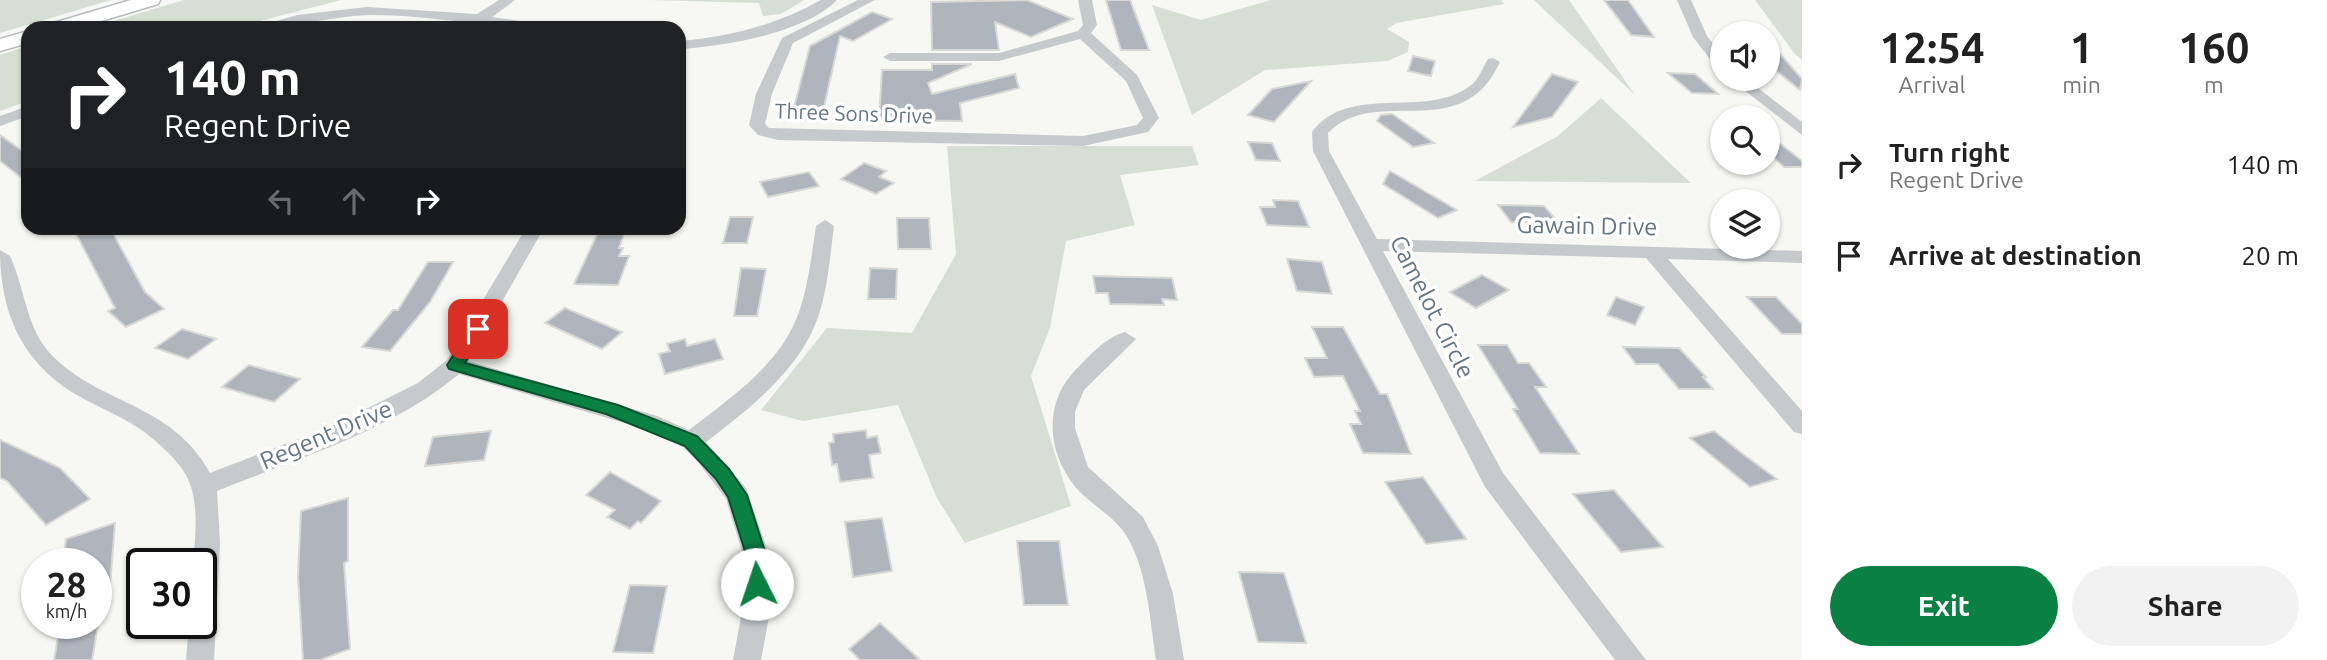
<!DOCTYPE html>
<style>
body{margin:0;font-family:Ubuntu,sans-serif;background:#f2f2f2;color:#222;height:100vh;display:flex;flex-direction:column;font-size:26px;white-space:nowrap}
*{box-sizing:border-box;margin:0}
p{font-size:23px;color:#767676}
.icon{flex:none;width:38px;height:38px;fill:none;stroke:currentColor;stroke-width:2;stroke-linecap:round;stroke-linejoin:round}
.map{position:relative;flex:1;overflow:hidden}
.sheet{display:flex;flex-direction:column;background:#fff;width:525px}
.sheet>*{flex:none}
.hud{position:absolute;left:21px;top:21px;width:665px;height:214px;border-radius:21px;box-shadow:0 2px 5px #0004;background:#202124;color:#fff;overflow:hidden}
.fabs{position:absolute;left:1710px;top:21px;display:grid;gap:14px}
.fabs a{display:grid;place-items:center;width:70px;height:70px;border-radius:50%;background:#fff;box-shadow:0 2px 5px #0004;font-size:35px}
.speed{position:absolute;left:21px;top:548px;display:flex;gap:14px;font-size:35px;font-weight:700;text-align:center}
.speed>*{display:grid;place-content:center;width:91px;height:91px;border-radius:50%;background:#fff;box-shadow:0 2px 5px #0004;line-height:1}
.speed small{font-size:18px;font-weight:400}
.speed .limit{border:4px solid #111;border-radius:10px;background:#fff;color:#111}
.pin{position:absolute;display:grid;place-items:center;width:60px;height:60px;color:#fff;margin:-30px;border-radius:14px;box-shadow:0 4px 10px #0006}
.me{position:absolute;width:77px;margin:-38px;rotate:356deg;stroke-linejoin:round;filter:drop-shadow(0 0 5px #0008)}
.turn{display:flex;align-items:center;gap:24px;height:147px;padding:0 28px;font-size:32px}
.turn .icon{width:91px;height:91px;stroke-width:2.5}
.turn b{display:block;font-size:49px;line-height:60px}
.lanes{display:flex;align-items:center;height:66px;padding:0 28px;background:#0003;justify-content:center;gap:35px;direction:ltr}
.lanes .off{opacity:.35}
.eta{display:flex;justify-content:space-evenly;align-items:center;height:119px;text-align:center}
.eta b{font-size:42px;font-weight:600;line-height:49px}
.button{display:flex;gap:14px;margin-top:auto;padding:14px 28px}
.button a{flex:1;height:80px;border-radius:42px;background:#0b8043;color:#fff;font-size:28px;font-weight:600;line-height:80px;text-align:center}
.button a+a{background:#f2f2f2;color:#222}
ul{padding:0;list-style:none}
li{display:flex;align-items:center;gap:21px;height:91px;padding:0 28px}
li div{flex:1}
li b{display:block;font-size:26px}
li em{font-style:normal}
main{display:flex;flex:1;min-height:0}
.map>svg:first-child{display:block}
.green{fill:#d7dfd4}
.building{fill:#aeb5bc;stroke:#d8d8d6;stroke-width:2}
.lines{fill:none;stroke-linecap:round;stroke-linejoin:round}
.highway-casing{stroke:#b8bcbf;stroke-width:3}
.path{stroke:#c0c2c4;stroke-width:2.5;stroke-dasharray:2.5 2.5;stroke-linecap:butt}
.minor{fill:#c6cacd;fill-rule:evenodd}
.highway{fill:#fff;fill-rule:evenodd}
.route{fill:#0b8043;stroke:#07532c;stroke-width:2}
.labels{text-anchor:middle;stroke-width:7;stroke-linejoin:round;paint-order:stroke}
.far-street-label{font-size:21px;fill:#647586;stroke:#fff}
.street-label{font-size:24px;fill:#647586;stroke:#fff}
</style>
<main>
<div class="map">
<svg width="1802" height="660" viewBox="0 0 1802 660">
<rect width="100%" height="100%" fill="#f7f7f3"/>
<!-- green -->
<g class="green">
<polygon points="0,0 111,0 0,33"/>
<polygon points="184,0 341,0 233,28 90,28"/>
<polygon points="650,0 804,0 781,14 763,16 759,3"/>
<polygon points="1271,0 1501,0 1504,4 1396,23 1387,29 1409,42 1408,52 1387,61 1265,70 1192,115 1152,5 1201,20"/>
<polygon points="1534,0 1569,0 1635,95"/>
<polygon points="1755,0 1802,0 1802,60 1795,54"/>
<polygon points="28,46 28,101 0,111 0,55"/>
<polygon points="1601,98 1691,183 1475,181 1558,136"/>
<polygon points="947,146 1192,146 1199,165 1120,175 1135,225 1066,241 1050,328 1031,376 1071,506 965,543 937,498 898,405 803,421 761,410 827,328 912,333 956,254"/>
</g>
<!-- building -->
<g class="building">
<polygon points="1027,0 1073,19 1031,37 995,22 999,50 932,50 931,2"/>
<polygon points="1106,0 1130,0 1149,50 1121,50"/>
<polygon points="1604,0 1628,0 1654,37 1631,35"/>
<polygon points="872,12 892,19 853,41 840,36 821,120 791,119 810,46"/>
<polygon points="1768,40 1802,79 1800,90 1768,64"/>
<polygon points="1413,56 1435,61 1431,76 1408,71"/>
<polygon points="932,64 972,64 928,83 932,94 1015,74 1019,88 960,103 962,121 879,120 882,70 932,70"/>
<polygon points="1668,73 1695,74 1718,94 1692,93"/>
<polygon points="1552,74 1578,82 1552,117 1513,127"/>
<polygon points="1311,81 1274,122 1248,115 1272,89"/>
<polygon points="1392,114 1434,143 1413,147 1377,121 1381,115"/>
<polygon points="1768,134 1802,161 1802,167 1784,167 1768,153"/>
<polygon points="0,135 28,155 28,183 0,161"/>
<polygon points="1248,142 1272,143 1280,161 1256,160"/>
<polygon points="864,163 886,171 879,177 894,183 876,194 841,179"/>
<polygon points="1390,171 1457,210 1438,218 1383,184"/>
<polygon points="809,172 819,186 768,197 760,182"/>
<polygon points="1273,200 1298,201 1309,227 1267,225 1260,207 1275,207"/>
<polygon points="1498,205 1544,206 1558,222 1511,222"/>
<polygon points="730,217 753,217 747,243 723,243"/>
<polygon points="897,218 929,218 931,249 898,249"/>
<polygon points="73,228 110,228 145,292 164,309 126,327 108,311 115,308"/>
<polygon points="600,228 626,228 619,248 623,248 619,256 629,256 618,285 574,284"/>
<polygon points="1287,259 1322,262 1332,294 1297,291"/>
<polygon points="428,262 453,262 430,302 390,351 362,347 393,310 398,310"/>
<polygon points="741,268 766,269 757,316 734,316"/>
<polygon points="870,268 897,269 896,299 868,299"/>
<polygon points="1482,275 1509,290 1476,308 1450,292"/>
<polygon points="1093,276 1172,278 1177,300 1162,299 1164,305 1110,304 1108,293 1096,293"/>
<polygon points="1616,297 1644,307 1635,325 1607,315"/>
<polygon points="1747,297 1776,297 1802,324 1802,334 1782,334"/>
<polygon points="565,308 622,332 602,349 545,323"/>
<polygon points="1312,327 1343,327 1380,394 1387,394 1411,454 1363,453 1350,424 1361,424 1355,411 1360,411 1343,376 1314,377 1305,358 1327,358"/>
<polygon points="182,329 216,339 188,359 155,348"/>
<polygon points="685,339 687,346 715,339 723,359 665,374 659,354 670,351 667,344"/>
<polygon points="1478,345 1507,345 1518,363 1529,363 1546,387 1535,387 1579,454 1540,453 1513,409 1518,409"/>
<polygon points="1623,347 1679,348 1706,377 1703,377 1713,389 1679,389 1658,364 1636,364"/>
<polygon points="249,365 300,379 274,402 222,387"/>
<polygon points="866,430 867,438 877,436 881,453 869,455 873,478 840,482 837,464 832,465 829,443 834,442 833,434"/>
<polygon points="491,431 484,460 425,466 433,437"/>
<polygon points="1714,431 1744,455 1777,479 1750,487 1690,438"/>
<polygon points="0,440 60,468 90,499 46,525 7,481 0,478"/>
<polygon points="610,472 661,501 641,523 638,521 630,529 607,517 615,510 586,495"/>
<polygon points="1423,477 1466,539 1426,544 1385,482"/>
<polygon points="1614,490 1663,547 1621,552 1573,494"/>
<polygon points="348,498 348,561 344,563 350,649 320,660 303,660 298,576 301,511"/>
<polygon points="882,518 892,571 853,577 845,522"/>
<polygon points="115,523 109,599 96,598 96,564 63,564 66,539"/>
<polygon points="1017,541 1059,541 1068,605 1024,605"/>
<polygon points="1239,572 1284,573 1306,643 1258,642"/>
<polygon points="630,585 667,586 653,653 613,652"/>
<polygon points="880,623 920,660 860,660 849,649"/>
<polygon points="98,625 92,660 54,660 58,637"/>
</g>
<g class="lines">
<defs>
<g id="highway">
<polygon points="131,0 160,0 158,4 78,28 47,28 50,24"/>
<polygon points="28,31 28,43 0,51 0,39"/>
</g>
</defs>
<!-- highway casing -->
<use href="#highway" class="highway-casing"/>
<!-- path -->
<polyline class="path" points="558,24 583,28"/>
<!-- minor -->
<g class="minor">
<path d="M499 0H515L492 17 542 24 549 28C489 28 431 15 371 15 330 16 292 28 252 28L297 15 367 7 477 14Z"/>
<path d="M821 0H837C803 34 724 46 679 49V41C730 37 776 25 821 0Z"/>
<polygon points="858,0 875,0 793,43 772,94 765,124 769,128 1083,136 1137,125 1143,118 1126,81 1080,39 999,61 890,61 883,57 890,53 999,53 1078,31 1083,25 1078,0 1092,0 1097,25 1091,33 1137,75 1159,118 1148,132 1083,146 778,140 758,135 749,125 756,94 782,38"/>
<polygon points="1677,0 1691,0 1707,36 1722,55 1722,69 1717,68 1693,37"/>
<path d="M1493 58 1500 62C1461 147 1377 83 1328 133L1329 151 1377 239 1802 251V263L1668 259 1802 411V434L1794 432 1646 258 1383 251 1503 473 1646 660H1615L1485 487 1313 151 1312 132C1350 82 1424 120 1470 86 1479 80 1482 68 1488 59Z"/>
<polygon points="1730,79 1746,79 1802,122 1802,135"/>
<polygon points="28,106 28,116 0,126 0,116"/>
<path d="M825 220 834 226C830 256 828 288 818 317 799 371 750 408 706 442L746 488 771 561V606L761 660H733L743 606 745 561 726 499 698 462 683 447 641 428 459 374C391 431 298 458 217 491L220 543 214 660H186L189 623H201V564H193C195 538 199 508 190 484 185 469 172 456 161 446 139 424 111 413 84 399 24 367 0 316 0 250L10 256C24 286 26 325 48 351 96 405 171 401 210 473L334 425 418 383 447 360 526 228H544L468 361 657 416 689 430C728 400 774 369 795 322 808 292 811 258 816 226Z"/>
<path d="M1125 332 1136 339 1084 390 1075 412V428L1088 467 1143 517 1158 546 1173 594 1184 660H1156C1150 621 1148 576 1129 540 1118 519 1096 508 1080 492 1049 459 1042 410 1071 375 1085 360 1105 337 1125 332Z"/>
</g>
<!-- highway -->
<use href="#highway" class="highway"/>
</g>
<!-- route -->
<polygon class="route" points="478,324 486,329 465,363 618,405 697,436 729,469 747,495 768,561 765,590 757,592 750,590 747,584 748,561 728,497 716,479 685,446 606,414 449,369 447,365 472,326"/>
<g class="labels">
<!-- far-street labels -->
<g class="far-street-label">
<text transform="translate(854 114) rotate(2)" y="7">Three Sons Drive</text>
</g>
<!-- street labels -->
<g class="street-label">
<text transform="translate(1587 226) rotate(1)" y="8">Gawain Drive</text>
<text transform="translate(1432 307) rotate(63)" y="8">Camelot Circle</text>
<text transform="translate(326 435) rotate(-23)" y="8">Regent Drive</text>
</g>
</g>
</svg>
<div class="fabs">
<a><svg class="icon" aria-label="sound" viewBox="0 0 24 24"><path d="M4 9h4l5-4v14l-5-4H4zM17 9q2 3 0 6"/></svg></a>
<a><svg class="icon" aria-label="search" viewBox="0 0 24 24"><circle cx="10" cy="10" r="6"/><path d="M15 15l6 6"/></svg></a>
<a><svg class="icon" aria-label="layers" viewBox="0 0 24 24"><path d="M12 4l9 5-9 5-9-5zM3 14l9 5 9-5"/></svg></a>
</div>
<div class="speed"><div>28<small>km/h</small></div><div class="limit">30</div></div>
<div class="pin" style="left:478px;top:329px;background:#d93025"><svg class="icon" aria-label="arrive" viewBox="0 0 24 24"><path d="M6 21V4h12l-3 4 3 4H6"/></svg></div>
<svg class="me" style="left:757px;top:584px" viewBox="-20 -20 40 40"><circle r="19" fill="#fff"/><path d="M0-13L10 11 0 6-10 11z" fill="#0b8043"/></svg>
<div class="hud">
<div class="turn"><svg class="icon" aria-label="right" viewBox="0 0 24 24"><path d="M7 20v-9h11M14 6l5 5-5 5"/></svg><div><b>140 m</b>Regent Drive</div></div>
<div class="lanes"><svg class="icon off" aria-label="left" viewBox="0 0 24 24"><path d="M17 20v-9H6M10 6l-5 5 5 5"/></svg><svg class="icon off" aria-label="ahead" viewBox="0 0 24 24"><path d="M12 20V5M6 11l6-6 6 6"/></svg><svg class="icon" aria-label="right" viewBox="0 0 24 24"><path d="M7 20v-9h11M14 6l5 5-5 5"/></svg></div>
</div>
</div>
<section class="sheet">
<div class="eta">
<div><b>12:54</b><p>Arrival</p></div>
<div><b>1</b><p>min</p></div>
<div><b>160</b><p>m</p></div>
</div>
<ul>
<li><svg class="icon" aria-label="right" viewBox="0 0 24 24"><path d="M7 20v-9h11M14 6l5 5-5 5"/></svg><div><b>Turn right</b><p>Regent Drive</p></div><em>140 m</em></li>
<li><svg class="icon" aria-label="arrive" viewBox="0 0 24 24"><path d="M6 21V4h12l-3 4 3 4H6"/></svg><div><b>Arrive at destination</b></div><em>20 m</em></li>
</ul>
<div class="button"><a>Exit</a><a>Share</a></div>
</section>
</main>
